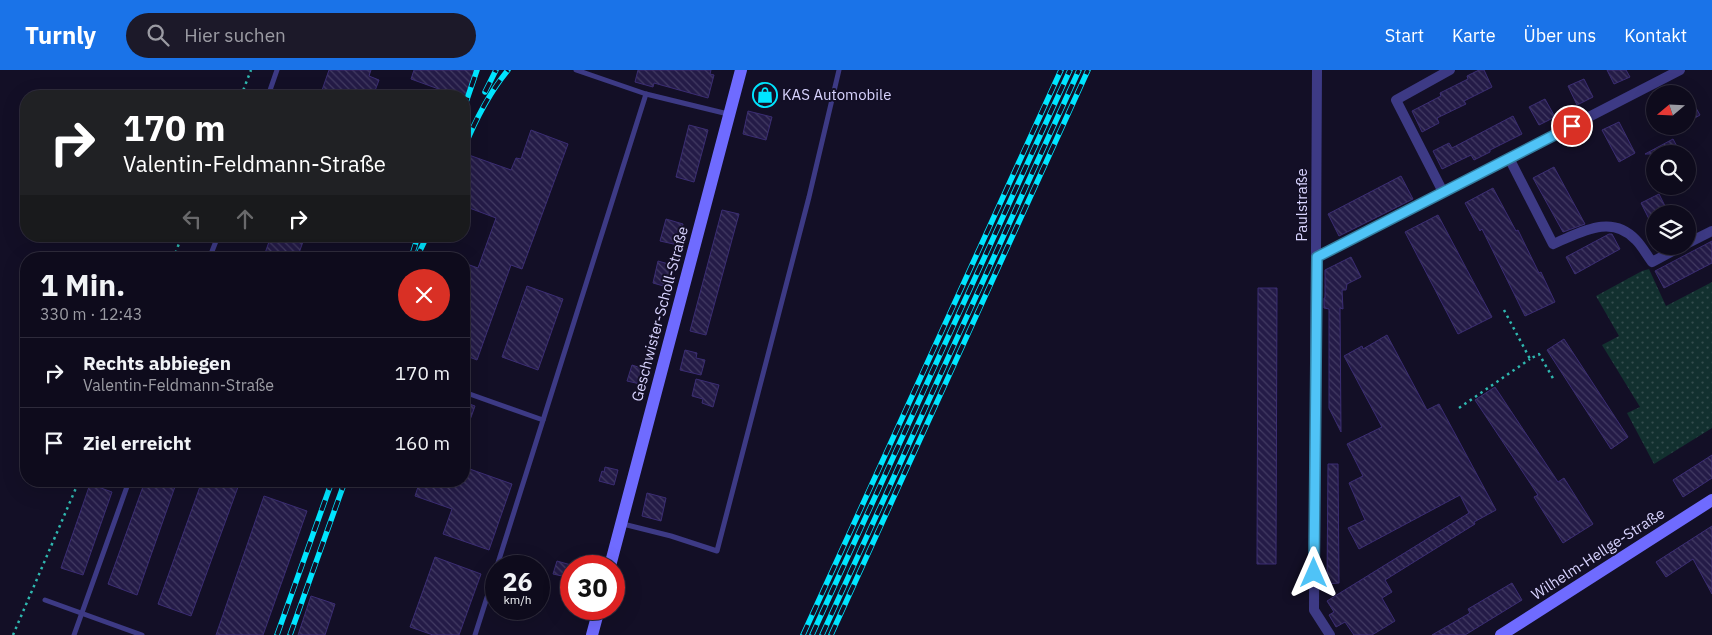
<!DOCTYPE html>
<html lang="de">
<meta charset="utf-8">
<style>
body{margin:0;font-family:"IBM Plex Sans",sans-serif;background:#1c1929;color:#f1f3f6;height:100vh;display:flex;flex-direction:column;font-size:19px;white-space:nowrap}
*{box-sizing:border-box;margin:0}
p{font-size:16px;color:#9b9ba3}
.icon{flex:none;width:28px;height:28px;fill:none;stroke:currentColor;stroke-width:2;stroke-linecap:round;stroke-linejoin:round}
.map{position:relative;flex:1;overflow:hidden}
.panel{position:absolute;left:20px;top:182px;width:450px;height:235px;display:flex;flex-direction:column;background:#0e0b1c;border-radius:20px;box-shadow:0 5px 20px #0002,0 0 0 1px #2e2b3b}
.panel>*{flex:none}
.banner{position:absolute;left:20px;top:20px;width:450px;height:152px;border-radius:20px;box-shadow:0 5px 20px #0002,0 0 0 1px #2e2b3b;background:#202124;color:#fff;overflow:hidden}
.needle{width:32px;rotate:251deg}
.controls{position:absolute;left:1646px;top:15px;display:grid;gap:10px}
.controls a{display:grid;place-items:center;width:50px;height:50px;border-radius:50%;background:#0e0b1c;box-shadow:0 5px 20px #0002,0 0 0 1px #2e2b3b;font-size:25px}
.speed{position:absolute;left:485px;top:485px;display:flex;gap:10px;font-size:25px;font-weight:700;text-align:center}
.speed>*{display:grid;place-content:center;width:65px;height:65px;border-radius:50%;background:#0e0b1c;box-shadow:0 5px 20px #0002,0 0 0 1px #2e2b3b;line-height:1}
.speed small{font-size:12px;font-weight:400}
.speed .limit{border:8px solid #d22;background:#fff;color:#111}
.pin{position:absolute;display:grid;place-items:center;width:42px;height:42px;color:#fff;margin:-21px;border:2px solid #fff;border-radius:50%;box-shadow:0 1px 5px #0007}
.me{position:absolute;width:55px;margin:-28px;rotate:0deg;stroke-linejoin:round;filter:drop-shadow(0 0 4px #0008)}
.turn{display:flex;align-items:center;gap:18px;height:105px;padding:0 20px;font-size:22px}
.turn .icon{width:65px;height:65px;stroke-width:2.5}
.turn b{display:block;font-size:35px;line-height:42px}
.lanes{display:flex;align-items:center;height:48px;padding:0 20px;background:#0003;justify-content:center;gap:25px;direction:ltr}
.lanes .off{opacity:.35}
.round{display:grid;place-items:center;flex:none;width:52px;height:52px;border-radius:26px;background:#1c1929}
.overview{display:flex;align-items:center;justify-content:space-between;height:85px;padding:0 20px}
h1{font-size:30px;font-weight:700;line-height:38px}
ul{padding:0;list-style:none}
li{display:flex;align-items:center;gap:15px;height:70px;padding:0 20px;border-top:1px solid #2e2b3b}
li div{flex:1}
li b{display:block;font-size:19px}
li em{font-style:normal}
header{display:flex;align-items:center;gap:30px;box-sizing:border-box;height:70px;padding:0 25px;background:#1a73e8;color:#fff}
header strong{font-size:24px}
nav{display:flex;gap:28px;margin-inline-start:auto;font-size:18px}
.search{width:350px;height:45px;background:#1c1929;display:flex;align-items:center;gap:12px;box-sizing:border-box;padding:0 18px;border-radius:28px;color:#9b9ba3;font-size:19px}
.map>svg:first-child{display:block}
.garden{fill:url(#garden-dots)}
.building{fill:url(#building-back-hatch);stroke:#3b2d73}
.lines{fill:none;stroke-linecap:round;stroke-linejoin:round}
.path{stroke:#2fb8b0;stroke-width:2.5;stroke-dasharray:2.5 4;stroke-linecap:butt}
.lane{stroke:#3d3a85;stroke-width:5}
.street{stroke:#3d3a85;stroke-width:10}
.secondary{stroke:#6f6bff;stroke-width:12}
.rail-casing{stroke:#00e5ff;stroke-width:5.5}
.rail{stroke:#130f26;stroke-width:4;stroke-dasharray:11;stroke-linecap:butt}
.route-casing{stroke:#337fa1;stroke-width:12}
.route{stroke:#4fc3f7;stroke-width:9}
.labels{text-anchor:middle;stroke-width:4;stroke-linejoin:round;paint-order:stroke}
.poi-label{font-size:15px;fill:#d9d4ff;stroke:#130f26;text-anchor:start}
.street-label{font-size:15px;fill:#d9d4ff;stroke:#130f26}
</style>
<header>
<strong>Turnly</strong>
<div class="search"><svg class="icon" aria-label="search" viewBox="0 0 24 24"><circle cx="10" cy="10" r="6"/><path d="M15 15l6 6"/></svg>Hier suchen</div>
<nav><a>Start</a><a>Karte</a><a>Über uns</a><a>Kontakt</a></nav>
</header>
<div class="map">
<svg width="1712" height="565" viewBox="0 0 1712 565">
<defs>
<pattern id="garden-dots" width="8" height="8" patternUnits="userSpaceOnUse" patternTransform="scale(1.25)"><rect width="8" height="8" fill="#12302f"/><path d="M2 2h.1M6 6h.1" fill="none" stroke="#344d4e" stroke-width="1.8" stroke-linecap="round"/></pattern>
<pattern id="building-back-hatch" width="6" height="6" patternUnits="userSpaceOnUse" patternTransform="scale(1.25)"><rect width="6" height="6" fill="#241b47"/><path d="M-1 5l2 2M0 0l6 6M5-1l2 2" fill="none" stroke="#433b63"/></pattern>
</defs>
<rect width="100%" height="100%" fill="#130f26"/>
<!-- garden -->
<polygon class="garden" points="1649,199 1666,236 1712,212 1712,358 1654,394 1627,343 1640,337 1602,275 1619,266 1596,226 1642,201"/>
<!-- building -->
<g class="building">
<polygon points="329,0 371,0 369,6 379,10 373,26 320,26"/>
<polygon points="414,0 476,0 465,29 464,26 458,26 411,9"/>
<polygon points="638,0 711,0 710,4 714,5 708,28 654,13 653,17 635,12"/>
<polygon points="1479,0 1484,0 1492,17 1464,31 1466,34 1437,48 1439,53 1422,62 1412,41 1441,26 1440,23 1468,9 1467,6"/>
<polygon points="1607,0 1626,0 1630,7 1614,14"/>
<polygon points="1584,9 1593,27 1577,35 1568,16"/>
<polygon points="1688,24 1700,45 1688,52"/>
<polygon points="1545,29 1555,47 1539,55 1529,37"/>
<polygon points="748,41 772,47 766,70 743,64"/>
<polygon points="1513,46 1522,64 1490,80 1490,82 1474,90 1471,85 1442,99 1433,81 1449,73 1452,78"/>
<polygon points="1619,52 1635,83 1619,92 1602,60"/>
<polygon points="689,55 708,60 694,112 676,107"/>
<polygon points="531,60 568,74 522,199 511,195 477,290 464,285 464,193 478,198 496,148 464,136 464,91 466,84 511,100 516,88 521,89"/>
<polygon points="1673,69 1681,84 1645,84"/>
<polygon points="1554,97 1585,154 1563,162 1533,108"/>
<polygon points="1401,106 1413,129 1339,166 1328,144"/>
<polygon points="1493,118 1516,161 1518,160 1539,203 1541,202 1555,232 1525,246 1482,159 1480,161 1465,133"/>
<polygon points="1659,124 1669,144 1655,144 1655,161 1641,133"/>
<polygon points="722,140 739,144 706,265 690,261"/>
<polygon points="1438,145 1492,247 1458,264 1405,162"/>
<polygon points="666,149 683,154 678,175 660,171"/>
<polygon points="1609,164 1612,164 1620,179 1575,204 1566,187"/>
<polygon points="271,166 305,166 299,183 292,181 289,189 263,189"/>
<polygon points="1712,171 1712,193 1664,218 1655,201"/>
<polygon points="1351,187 1361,207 1347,214 1346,220 1342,220 1343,239 1340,238 1341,362 1329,338 1329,239 1324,238 1324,228 1325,228 1325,200"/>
<polygon points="658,191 672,195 667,217 653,213"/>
<polygon points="527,216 563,229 538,300 502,287"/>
<polygon points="1258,218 1277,218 1276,494 1257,494"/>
<polygon points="1387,265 1427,340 1439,334 1496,440 1474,452 1475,454 1385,510 1392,522 1382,528 1395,551 1372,565 1354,565 1345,552 1336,557 1329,545 1334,542 1327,531 1469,443 1460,425 1359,479 1348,458 1365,450 1349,413 1363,406 1347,374 1382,357 1344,286 1362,276 1363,279"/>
<polygon points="1564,269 1628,367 1611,379 1547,280"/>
<polygon points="685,280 697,283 696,288 705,290 701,305 680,300"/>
<polygon points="632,295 644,299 640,314 627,311"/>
<polygon points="696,309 719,315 713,337 702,333 703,329 692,326"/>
<polygon points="1495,317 1558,412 1564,408 1593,454 1563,473 1534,427 1538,425 1475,330"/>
<polygon points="464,332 475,336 465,364 464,363"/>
<polygon points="1712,385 1712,408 1683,427 1673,410"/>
<polygon points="1328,394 1338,394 1339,513 1327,514"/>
<polygon points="464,397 512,414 489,480 443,464 452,439 415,426 420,411 464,411"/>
<polygon points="605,397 618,400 614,415 599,411 602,401 604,402"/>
<polygon points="145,411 177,411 137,525 108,514"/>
<polygon points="202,411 222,411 238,417 191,546 158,534"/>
<polygon points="90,414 112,422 83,505 61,498"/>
<polygon points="647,423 666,428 661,451 642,446"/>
<polygon points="264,426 307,441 263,565 216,565"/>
<polygon points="1712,456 1712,524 1693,489 1666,507 1656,492"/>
<polygon points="435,487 481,504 459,565 433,565 410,557"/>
<polygon points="557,491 571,495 571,508 553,504"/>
<polygon points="1512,513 1522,530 1465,565 1432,565 1470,543 1468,539"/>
<polygon points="311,526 335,534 325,565 298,565"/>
</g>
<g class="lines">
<!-- path -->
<g class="path">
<polyline points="241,26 251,0"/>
<polyline points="173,189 182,166"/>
<polyline points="1504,240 1530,289 1539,284 1554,310"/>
<polyline points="1459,338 1530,289"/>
<polyline points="13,565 79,411"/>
</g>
<!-- lane -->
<g class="lane">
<polyline points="576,0 646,24 728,44"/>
<polyline points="268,26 277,0"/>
<polyline points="209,189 218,166"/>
<polyline points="464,322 543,350"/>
<polyline points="623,454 671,466 717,481 809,127 839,0"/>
<polyline points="497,496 646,24"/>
<polyline points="45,530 142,565"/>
<polyline points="74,565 129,411"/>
<polyline points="475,565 496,499"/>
</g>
<!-- street -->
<g class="street">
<polyline points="1317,0 1314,540 1330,565"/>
<path d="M1509 88 1553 174C1580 163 1611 143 1636 170 1642 176 1646 184 1652 192L1682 176"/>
<polyline points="1443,122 1396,30 1450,0"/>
<polyline points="1688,173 1712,161"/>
<polyline points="1317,187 1680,0"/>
</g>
<!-- secondary -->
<g class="secondary">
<polyline points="610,496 741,0"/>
<polyline points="592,565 599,539"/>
<polyline points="1501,565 1712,430"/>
</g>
<defs>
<g id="rail">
<polyline points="485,22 496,0"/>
<polyline points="464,38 477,0"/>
<path d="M464 78C475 51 489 23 508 0"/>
<polyline points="412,185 418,166"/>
<polyline points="416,189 427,166"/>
<polyline points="277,565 332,411"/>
<polyline points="290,565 345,411"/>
<polyline points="803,565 1061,0"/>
<polyline points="812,565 1070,0"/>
<polyline points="822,565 1079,0"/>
<polyline points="831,565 1088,0"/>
</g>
</defs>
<!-- rail casing -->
<use href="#rail" class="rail-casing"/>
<!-- rail -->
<use href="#rail" class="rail"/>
</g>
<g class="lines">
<defs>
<polyline id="route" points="1314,503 1317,187 1572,56"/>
</defs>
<!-- route casing -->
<use href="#route" class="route-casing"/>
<!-- route -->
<use href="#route" class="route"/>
</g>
<!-- icons -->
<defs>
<symbol id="shop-ring" viewBox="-11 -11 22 22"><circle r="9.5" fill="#130f26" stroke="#00e5ff" stroke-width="1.5"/><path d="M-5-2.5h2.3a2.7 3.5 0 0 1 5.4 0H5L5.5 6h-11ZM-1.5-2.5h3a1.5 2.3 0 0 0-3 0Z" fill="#00e5ff"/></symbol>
</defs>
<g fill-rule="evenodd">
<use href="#shop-ring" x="751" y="11" width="28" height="28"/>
</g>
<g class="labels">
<!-- poi labels -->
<g class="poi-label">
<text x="782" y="30">KAS Automobile</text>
</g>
<!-- street labels -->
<g class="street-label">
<text transform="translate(1302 135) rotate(-90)" y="5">Paulstraße</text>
<text transform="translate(660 244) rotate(-75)" y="5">Geschwister-Scholl-Straße</text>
<text transform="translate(1598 484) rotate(-33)" y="5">Wilhelm-Hellge-Straße</text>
</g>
</g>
</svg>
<div class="controls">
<a><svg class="needle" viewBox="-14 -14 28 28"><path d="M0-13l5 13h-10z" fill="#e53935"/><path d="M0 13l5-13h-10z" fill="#9b9ba3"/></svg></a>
<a><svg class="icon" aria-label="search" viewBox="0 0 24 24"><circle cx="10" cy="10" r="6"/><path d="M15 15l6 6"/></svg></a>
<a><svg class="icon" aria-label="layers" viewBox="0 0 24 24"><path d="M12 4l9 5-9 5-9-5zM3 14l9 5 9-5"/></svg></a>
</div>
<div class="speed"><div>26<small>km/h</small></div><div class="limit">30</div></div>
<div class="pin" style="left:1572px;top:56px;background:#d93025"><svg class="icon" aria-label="arrive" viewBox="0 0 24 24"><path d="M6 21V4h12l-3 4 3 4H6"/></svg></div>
<svg class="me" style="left:1314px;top:503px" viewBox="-20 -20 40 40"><path d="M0-17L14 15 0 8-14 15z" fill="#4fc3f7" stroke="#fff" stroke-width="4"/></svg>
<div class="banner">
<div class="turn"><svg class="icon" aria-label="right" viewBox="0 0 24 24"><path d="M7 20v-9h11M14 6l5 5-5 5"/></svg><div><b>170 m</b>Valentin-Feldmann-Straße</div></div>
<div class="lanes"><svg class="icon off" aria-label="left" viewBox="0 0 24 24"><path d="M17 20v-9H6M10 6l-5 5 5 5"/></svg><svg class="icon off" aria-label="ahead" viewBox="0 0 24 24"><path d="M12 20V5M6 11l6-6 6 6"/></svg><svg class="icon" aria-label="right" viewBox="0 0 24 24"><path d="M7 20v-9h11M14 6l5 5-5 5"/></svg></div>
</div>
<section class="panel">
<div class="overview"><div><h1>1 Min.</h1><p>330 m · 12:43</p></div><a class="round" style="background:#d93025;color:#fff"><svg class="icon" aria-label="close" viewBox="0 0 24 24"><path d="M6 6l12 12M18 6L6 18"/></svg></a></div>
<ul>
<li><svg class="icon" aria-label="right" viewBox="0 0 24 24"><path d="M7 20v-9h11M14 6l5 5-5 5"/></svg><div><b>Rechts abbiegen</b><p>Valentin-Feldmann-Straße</p></div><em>170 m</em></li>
<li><svg class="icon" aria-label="arrive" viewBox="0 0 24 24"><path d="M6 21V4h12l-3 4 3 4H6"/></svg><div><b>Ziel erreicht</b></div><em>160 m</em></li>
</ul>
</section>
</div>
